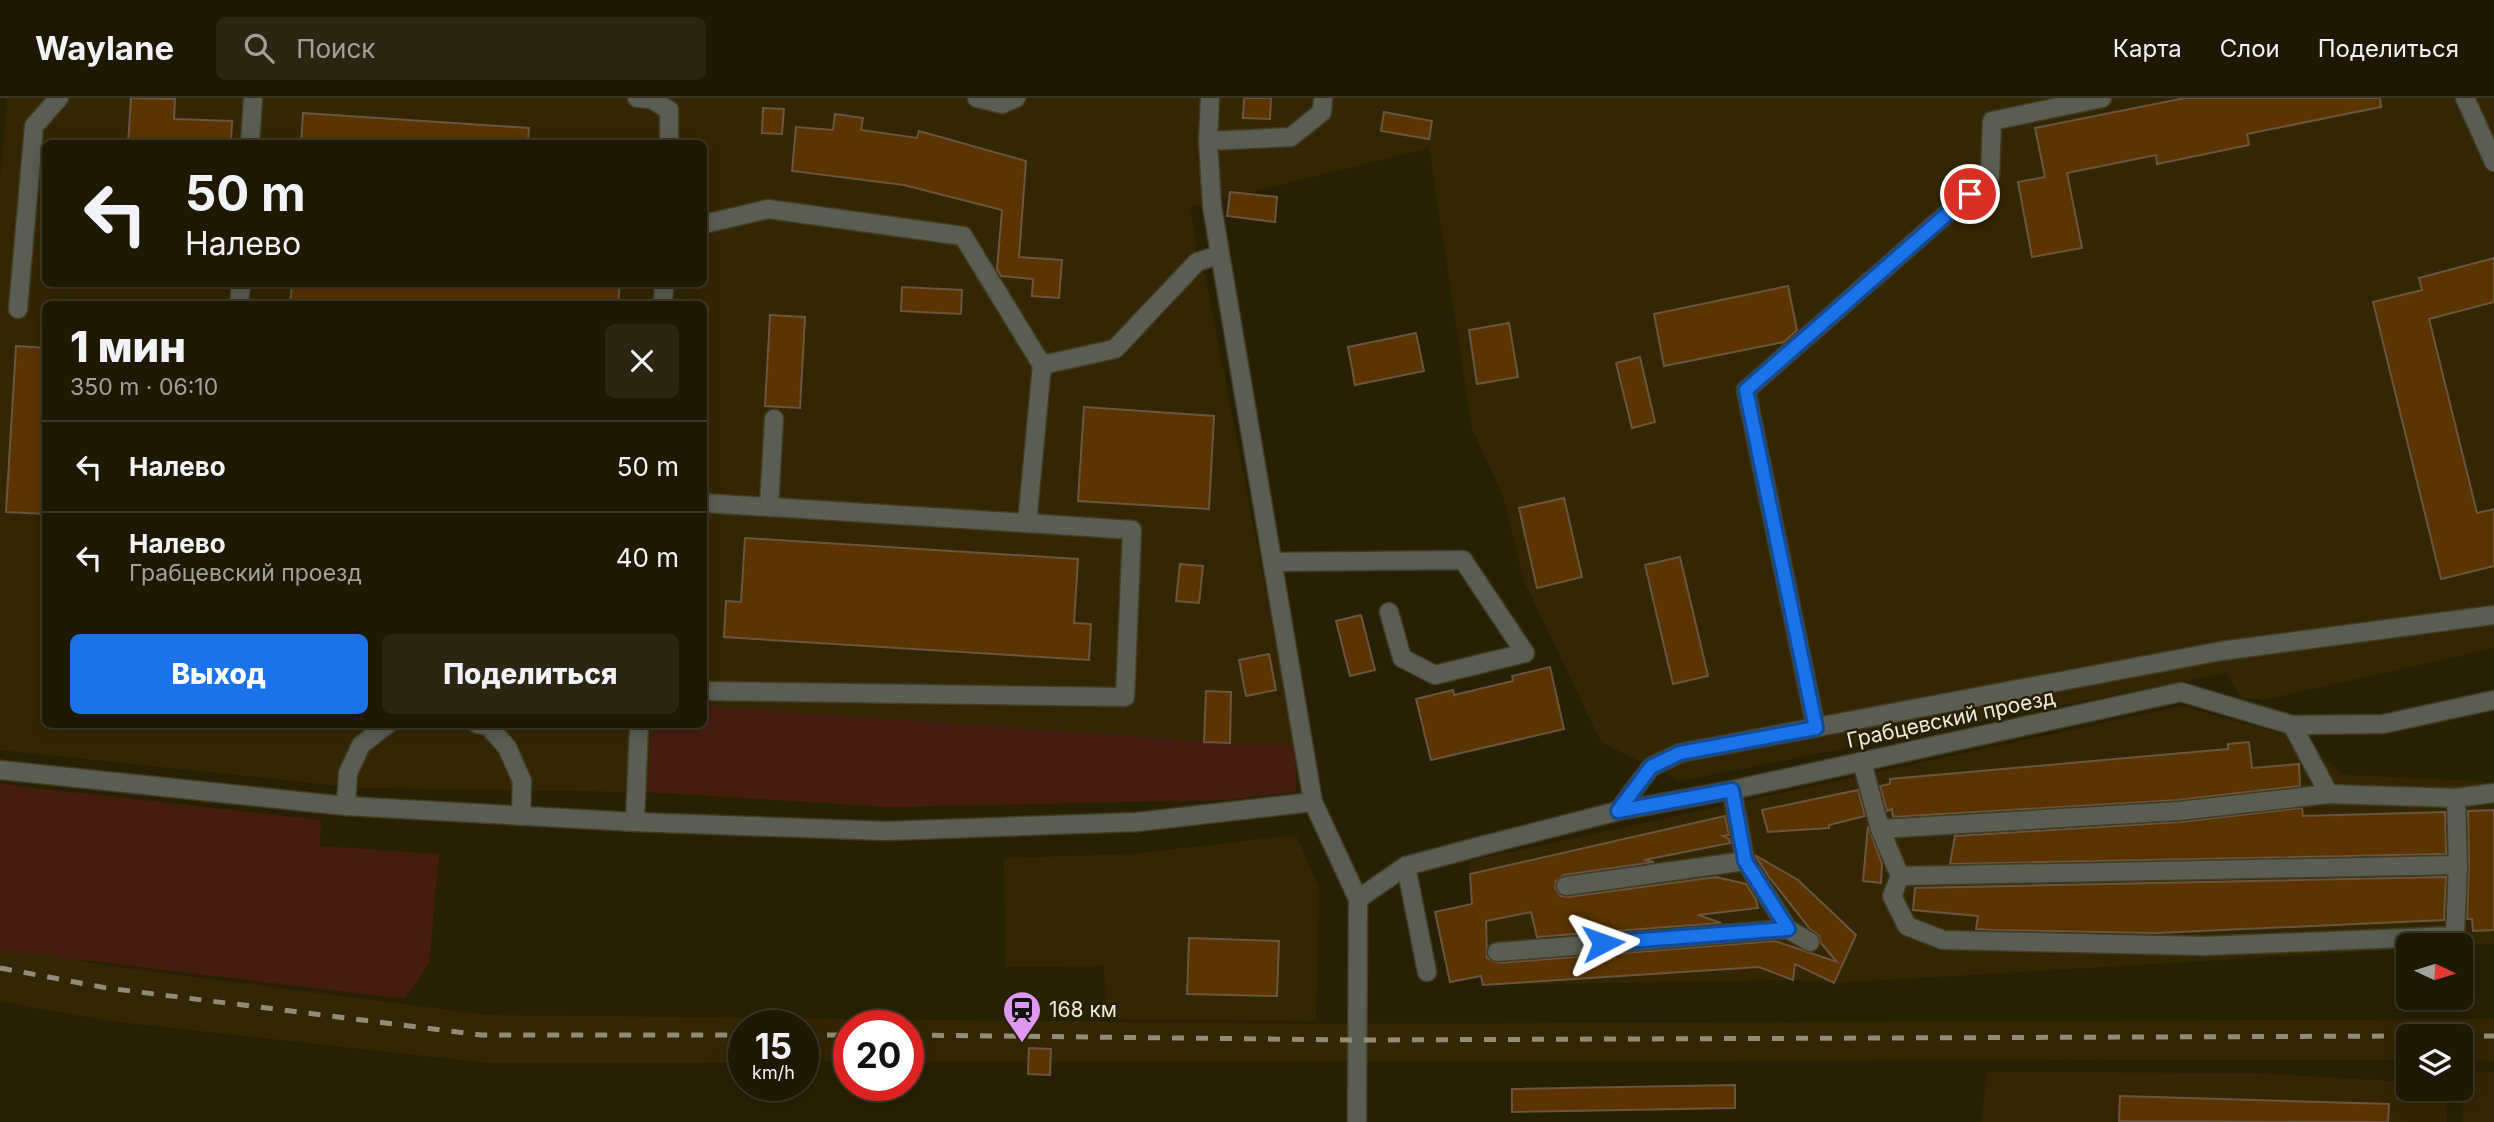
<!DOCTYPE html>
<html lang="ru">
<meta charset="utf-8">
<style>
body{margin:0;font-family:Inter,sans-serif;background:#2b2512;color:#f1f3f6;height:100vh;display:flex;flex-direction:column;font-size:26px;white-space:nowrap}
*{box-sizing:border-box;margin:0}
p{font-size:23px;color:#a1a09a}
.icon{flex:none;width:38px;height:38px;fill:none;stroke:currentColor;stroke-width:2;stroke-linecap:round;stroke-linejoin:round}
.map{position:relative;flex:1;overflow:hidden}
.details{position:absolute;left:42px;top:203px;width:665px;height:427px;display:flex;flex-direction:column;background:#1e1803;border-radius:10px;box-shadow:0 4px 18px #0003,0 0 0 2px #3c3725}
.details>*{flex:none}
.top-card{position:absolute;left:42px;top:42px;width:665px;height:147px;border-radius:10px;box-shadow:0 4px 18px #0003,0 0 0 2px #3c3725;background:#1e1803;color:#f1f3f6;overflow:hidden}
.needle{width:46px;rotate:94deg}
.controls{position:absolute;left:2396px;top:835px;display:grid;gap:14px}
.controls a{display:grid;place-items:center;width:77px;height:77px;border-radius:10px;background:#1e1803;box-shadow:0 4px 18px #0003,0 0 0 2px #3c3725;font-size:35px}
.speed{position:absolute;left:728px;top:912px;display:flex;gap:14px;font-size:35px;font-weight:700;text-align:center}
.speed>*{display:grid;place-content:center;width:91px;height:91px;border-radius:50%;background:#1e1803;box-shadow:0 4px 18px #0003,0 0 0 2px #3c3725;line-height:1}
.speed small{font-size:18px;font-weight:400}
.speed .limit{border:10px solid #d22;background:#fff;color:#111}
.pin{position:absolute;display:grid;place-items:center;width:60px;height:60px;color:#fff;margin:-30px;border:4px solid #fff;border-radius:50%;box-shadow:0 2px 7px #0007}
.me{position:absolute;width:77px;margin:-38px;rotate:86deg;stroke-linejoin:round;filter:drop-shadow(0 0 5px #0008)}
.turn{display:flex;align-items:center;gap:24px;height:147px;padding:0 28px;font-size:32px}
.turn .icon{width:91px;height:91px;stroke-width:2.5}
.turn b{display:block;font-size:49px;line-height:60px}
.round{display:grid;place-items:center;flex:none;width:74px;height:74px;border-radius:10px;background:#2b2512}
.head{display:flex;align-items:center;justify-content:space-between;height:119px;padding:0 28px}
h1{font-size:42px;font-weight:800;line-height:52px}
.action{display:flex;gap:14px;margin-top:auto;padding:14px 28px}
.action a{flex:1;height:80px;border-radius:10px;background:#1a73e8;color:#fff;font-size:28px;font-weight:800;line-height:80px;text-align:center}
.action a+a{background:#2b2512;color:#f1f3f6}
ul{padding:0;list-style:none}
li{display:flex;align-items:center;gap:21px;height:91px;padding:0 28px;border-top:2px solid #3c3725}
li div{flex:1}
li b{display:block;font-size:26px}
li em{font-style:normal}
header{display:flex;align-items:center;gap:42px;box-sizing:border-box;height:98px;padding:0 35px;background:#1e1803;border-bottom:2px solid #3c3725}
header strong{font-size:33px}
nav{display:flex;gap:38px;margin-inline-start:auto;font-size:24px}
.search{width:490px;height:63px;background:#2b2512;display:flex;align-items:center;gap:18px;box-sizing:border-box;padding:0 24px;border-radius:10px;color:#a1a09a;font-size:26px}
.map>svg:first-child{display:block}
.built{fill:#332703;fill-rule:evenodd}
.green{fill:#451d10}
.building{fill:#5b3300;stroke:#6b553f;stroke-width:2}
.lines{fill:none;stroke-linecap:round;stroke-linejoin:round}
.minor-casing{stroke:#443c22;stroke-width:21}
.minor{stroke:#5a5d51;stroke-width:18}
.rail{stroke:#928c76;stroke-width:5;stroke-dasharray:12 12;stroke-linecap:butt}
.route-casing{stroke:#114b97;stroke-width:18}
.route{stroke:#1a73e8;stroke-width:12}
.labels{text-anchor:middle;stroke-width:5;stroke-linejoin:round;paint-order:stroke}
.street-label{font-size:21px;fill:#eee9d9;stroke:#282004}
.poi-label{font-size:21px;fill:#eee9d9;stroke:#282004;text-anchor:start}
</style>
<header>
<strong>Waylane</strong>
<div class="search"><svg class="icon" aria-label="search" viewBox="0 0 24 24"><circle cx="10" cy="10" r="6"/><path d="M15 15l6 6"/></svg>Поиск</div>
<nav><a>Карта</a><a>Слои</a><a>Поделиться</a></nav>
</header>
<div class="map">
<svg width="2494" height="1024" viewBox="0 0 2494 1024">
<rect width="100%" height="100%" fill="#282004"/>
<!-- built -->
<g class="built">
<path d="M7 0H2494V550L2264 602 2241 600 2226 575 1680 683 1601 644 1524 483 1503 398 1472 331 1429 50 1190 109 1197 146 1195 150 1199 172 1205 176 1295 646 1296 694 1223 702 889 709 648 694 360 690 0 652V86ZM46 46H704V186H46ZM46 206H704V626H46Z"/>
<polygon points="2181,608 2304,642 2344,677 2479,683 2494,686 2494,846 2408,847 2408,851 1834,885 1793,882 1483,887 1475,853 1469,763"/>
<polygon points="1296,737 1319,789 1316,923 1107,921 1104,868 1005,869 1004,760 1132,756"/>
<polygon points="0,847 110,868 488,917 1325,926 2494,921 2494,963 2461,962 2460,938 2408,938 2408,962 908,964 908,928 849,928 849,964 803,964 803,928 744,928 744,965 488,965 102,922 0,903"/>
<polygon points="2466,973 2494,974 2494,1024 2462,1024"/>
<polygon points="1987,974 2257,975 2408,984 2408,990 2448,991 2447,1024 1981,1024"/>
</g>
<!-- green -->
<g class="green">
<polygon points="704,608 1230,645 1295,646 1296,694 1223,702 889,709 648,694 652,627 704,626"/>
<polygon points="0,686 321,722 320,748 439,756 429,866 405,901 0,852"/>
</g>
<!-- building -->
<g class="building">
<polygon points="131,0 175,1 174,21 232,23 231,46 128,46"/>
<polygon points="1244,0 1271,0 1270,21 1243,20"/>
<polygon points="2185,0 2380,0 2381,9 2247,36 2249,47 2157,66 2156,57 2067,75 2082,150 2032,159 2018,84 2045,79 2035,30"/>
<polygon points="763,10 784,11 782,36 762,35"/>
<polygon points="1384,14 1432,23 1429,41 1381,33"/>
<polygon points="303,15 529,30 528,46 301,46"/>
<polygon points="835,16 863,20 861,32 917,40 919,33 1026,63 1019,159 1062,162 1059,200 1032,198 1033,181 1001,178 997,171 1002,112 904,87 792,73 796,29 833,32"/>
<polygon points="1230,94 1277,99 1275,124 1227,118"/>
<polygon points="2494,160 2494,204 2429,221 2477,415 2494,411 2494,468 2441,481 2373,204 2422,192 2419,180"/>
<polygon points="292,186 620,186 618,206 290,206"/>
<polygon points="1788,188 1797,232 1784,244 1664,268 1654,216"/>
<polygon points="902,189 962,192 961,216 901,213"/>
<polygon points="770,217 805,219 800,310 765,308"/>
<polygon points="1509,225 1518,279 1477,286 1469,232"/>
<polygon points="1416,235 1424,273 1355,287 1348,249"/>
<polygon points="16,248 46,250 46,416 6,414"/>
<polygon points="1640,259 1655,324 1632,330 1616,265"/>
<polygon points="1084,309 1214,318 1209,411 1078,403"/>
<polygon points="1564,400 1582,479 1537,490 1519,410"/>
<polygon points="745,440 1078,461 1074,525 1091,526 1089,562 724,539 726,503 741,504"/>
<polygon points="1680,459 1708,578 1673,586 1645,467"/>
<polygon points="1180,466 1203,468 1199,505 1176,503"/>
<polygon points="1361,517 1375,572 1350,578 1336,523"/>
<polygon points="1269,556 1276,592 1246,598 1239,562"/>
<polygon points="1550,569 1564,631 1431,662 1416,601 1453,592 1454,597 1513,583 1512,578"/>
<polygon points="1206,593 1231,594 1230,645 1204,644"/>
<polygon points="2249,644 2252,670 2299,666 2300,688 2178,702 1893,719 1892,711 1887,713 1880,688 1890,686 1890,681 2228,651 2228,646"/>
<polygon points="1858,692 1865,718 1829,727 1829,730 1768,734 1762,712"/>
<polygon points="2302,710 2303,718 2445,714 2446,756 1950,766 1955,738 2180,724"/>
<polygon points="2494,712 2494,832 2473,833 2472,821 2467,821 2469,767 2468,713"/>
<polygon points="1725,718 1729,737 1723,738 1729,741 1730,745 1644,762 1654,764 1564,777 1556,783 1555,790 1561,798 1568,799 1716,779 1746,786 1756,802 1758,810 1698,817 1721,825 1537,839 1531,814 1486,823 1487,860 1498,865 1775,843 1837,864 1821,845 1819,838 1810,831 1769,779 1755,757 1798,782 1856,837 1834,885 1795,866 1793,882 1759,869 1483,887 1481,878 1450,884 1435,814 1472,806 1470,776"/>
<polygon points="1868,728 1882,766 1881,785 1863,783"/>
<polygon points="2446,779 2444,822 2156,835 1994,832 1976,831 1978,818 1913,812 1915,790"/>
<polygon points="1189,840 1279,843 1277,898 1187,896"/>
<polygon points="1029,950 1051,951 1050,977 1028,976"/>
<polygon points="1735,987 1735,1010 1512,1014 1512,991"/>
<polygon points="2120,998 2389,1006 2388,1024 2119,1023"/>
</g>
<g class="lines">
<defs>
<g id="minor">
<polyline points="637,0 651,1 669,12 669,46"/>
<polyline points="977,0 1002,6 1016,0"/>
<polyline points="1210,0 1208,43 1212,108 1313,704 1358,801 1357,1024"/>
<polyline points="2465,0 2494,64"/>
<polyline points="1208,43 1291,39 1322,14 1323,0"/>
<polyline points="250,46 253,0"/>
<polyline points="704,126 768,111 963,138 1042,267 1115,251 1197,164 1219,157"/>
<polyline points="239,206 241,186"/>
<polyline points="663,206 664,186"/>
<polyline points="18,211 34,28 59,0"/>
<polyline points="704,405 1027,425 1042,267"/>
<polyline points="769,409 774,321"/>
<polyline points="1272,464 1463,462 1525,555 1435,577 1402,560 1389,514"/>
<polyline points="704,593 1125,599 1132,432 1027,425"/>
<polyline points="477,626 488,628 507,649 522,683 521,718"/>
<polyline points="1816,630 1746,292 1990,78 1992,23 2102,0"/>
<polyline points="1862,664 1880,731"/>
<polyline points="0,672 346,708 635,724 886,733 1137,724 1313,704"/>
<polyline points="1732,692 1745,763"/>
<polyline points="2329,696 2456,700 2458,767"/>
<polyline points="2456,700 2494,695"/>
<polyline points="346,708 348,675 361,647 388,626"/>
<polyline points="1618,713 1651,669 1680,655 2221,553 2494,517"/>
<polyline points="635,724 639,626"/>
<polyline points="1406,768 1427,874"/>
<polyline points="1900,778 1892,798 1907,828 1943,842 2203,848 2455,838 2458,767 1900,778 1880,731 2179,713 2329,696 2292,627"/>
<polyline points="1566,788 1745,763 1788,831"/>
<polyline points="1358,801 1406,768 1481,748 1618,713 1732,692 2181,594 2292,627 2383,626 2494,602"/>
<polyline points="1497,854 1788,831 1810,844"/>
</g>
</defs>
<!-- minor casing -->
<use href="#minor" class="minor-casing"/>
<!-- minor -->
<use href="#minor" class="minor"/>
<!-- rail -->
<g class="rail">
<polyline points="0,870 107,890 481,937 744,937"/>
<polyline points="803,937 849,937"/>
<polyline points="908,937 1357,942 2408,938"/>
<polyline points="2460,938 2494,938"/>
</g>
</g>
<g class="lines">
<defs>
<polyline id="route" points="1603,845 1788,831 1745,763 1732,692 1618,713 1651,669 1680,655 1816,630 1746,292 1970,96"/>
</defs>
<!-- route casing -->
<use href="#route" class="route-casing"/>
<!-- route -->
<use href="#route" class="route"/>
</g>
<!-- icons -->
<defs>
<symbol id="station-pin" viewBox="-11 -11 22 30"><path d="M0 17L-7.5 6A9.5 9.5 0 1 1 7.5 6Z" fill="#df98f2" stroke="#282004"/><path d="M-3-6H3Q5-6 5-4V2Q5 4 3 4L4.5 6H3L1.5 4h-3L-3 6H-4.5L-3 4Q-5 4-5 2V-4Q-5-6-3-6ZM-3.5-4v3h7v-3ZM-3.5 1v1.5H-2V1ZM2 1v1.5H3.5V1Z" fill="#111"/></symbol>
</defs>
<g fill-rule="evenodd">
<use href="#station-pin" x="1000" y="890" width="44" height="60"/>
</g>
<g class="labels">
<!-- street labels -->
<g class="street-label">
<text transform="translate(1951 621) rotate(-12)" y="7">Грабцевский проезд</text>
</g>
<!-- poi labels -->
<g class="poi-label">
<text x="1049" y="919">168 км</text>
</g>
</g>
</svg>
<div class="controls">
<a><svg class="needle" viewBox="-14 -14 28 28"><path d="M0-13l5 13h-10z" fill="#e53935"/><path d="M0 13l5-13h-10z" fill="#a1a09a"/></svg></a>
<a><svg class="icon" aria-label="layers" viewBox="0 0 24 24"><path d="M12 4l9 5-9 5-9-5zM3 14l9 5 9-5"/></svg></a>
</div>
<div class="speed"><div>15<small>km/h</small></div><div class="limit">20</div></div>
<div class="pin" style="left:1970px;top:96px;background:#d93025"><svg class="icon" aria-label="arrive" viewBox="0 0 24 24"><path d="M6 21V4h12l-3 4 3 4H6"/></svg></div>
<svg class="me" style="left:1603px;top:845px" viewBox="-20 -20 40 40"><path d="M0-17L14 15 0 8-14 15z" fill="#1a73e8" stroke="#fff" stroke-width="4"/></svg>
<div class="top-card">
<div class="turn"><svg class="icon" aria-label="left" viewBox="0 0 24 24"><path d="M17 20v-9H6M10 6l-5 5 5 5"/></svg><div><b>50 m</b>Налево</div></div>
</div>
<section class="details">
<div class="head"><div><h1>1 мин</h1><p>350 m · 06:10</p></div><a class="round"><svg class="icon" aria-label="close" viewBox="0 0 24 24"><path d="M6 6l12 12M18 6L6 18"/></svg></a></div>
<ul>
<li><svg class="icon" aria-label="left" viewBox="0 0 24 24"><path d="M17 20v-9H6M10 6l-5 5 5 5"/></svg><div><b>Налево</b></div><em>50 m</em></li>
<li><svg class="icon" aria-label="left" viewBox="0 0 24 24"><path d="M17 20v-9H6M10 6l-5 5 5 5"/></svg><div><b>Налево</b><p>Грабцевский проезд</p></div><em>40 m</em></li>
</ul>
<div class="action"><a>Выход</a><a>Поделиться</a></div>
</section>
</div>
